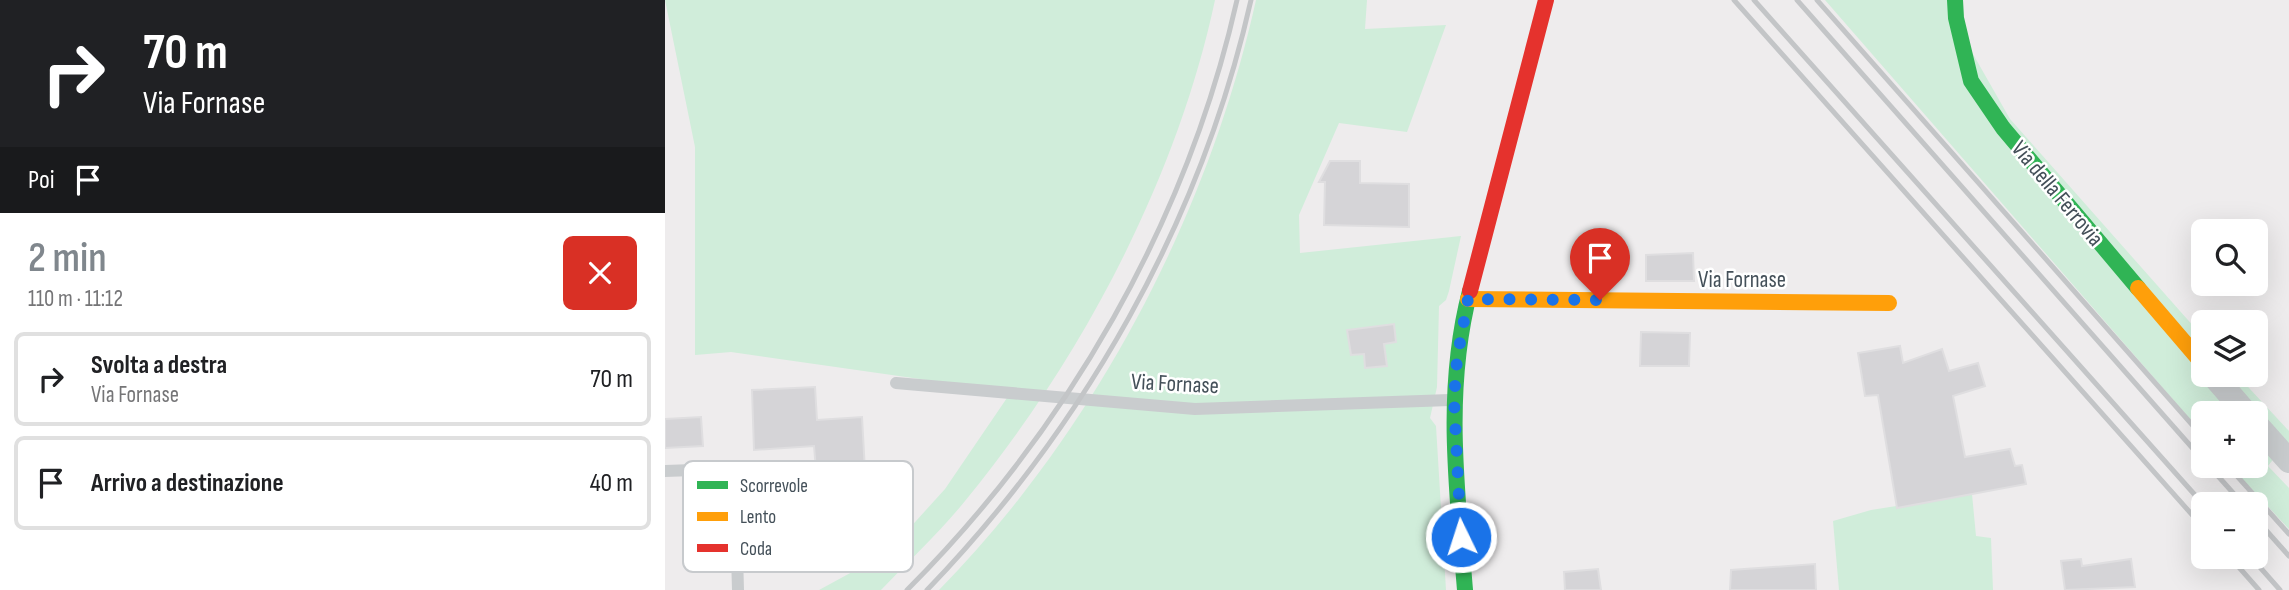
<!DOCTYPE html>
<html lang="it">
<meta charset="utf-8">
<style>
body{margin:0;font-family:"Sofia Sans Condensed",sans-serif;background:#f2f2f2;color:#202124;height:100vh;display:flex;flex-direction:column;font-size:26px;white-space:nowrap}
*{box-sizing:border-box;margin:0}
p{font-size:23px;color:#757577}
.icon{flex:none;width:38px;height:38px;fill:none;stroke:currentColor;stroke-width:2;stroke-linecap:round;stroke-linejoin:round}
.map{position:relative;flex:1;overflow:hidden}
.panel{display:flex;flex-direction:column;background:#fff;width:665px}
.panel>*{flex:none}
.banner{background:#202124;color:#fff;overflow:hidden}
.fabs{position:absolute;left:1526px;top:219px;display:grid;gap:14px}
.fabs a{display:grid;place-items:center;width:77px;height:77px;border-radius:10px;background:#fff;box-shadow:0 7px 28px #0002;font-size:35px}
.pin{position:absolute;display:grid;place-items:center;width:60px;height:60px;color:#fff;margin:-72px -30px;border-radius:50% 50% 50% 0;rotate:-45deg;box-shadow:0 0 7px #0007}
.pin .icon{rotate:45deg}
.me{position:absolute;width:77px;margin:-38px;rotate:356deg;stroke-linejoin:round;filter:drop-shadow(0 0 5px #0008)}
.turn{display:flex;align-items:center;gap:24px;height:147px;padding:0 28px;font-size:32px}
.turn .icon{width:91px;height:91px;stroke-width:2.5}
.turn b{display:block;font-size:49px;line-height:60px}
.then{display:flex;align-items:center;height:66px;padding:0 28px;background:#0003;gap:14px;font-size:26px}
.round{display:grid;place-items:center;flex:none;width:74px;height:74px;border-radius:10px;background:#f2f2f2}
.headline{display:flex;align-items:center;justify-content:space-between;height:119px;padding:0 28px}
h1{font-size:42px;font-weight:600;line-height:52px;color:#80878d}
ul{padding:0;list-style:none}
li{display:flex;align-items:center;gap:21px;height:94px;margin:0 14px 10px;padding:0 14px;border:4px solid #e0e0e0;border-radius:10px}
li div{flex:1}
li b{display:block;font-size:26px}
li em{font-style:normal}
main{display:flex;flex:1;min-height:0}
.map>svg:first-child{display:block}
.green{fill:#d0edda}
.building{fill:#d5d4d7;stroke:#dfdee0;stroke-width:2}
.lines{fill:none;stroke-linecap:round;stroke-linejoin:round}
.lane{stroke:#c9ccce;stroke-width:12}
.street{stroke:#c9ccce;stroke-width:24}
.fast{stroke:#30b455;stroke-width:16}
.slow{stroke:#ff9f0a;stroke-width:16}
.jam{stroke:#e5322d;stroke-width:16}
.rail{stroke:#c3c5c7;stroke-width:5}
.route{stroke:#1a73e8;stroke-width:12;stroke-dasharray:0 21.6}
.labels{text-anchor:middle;stroke-width:5;stroke-linejoin:round;paint-order:stroke}
.street-label{font-size:23px;fill:#445059;stroke:#fff}
.key{fill:#fff;stroke:#c7cacd;stroke-width:2}
.key-label{font-size:19px;fill:#445059}
</style>
<main>
<section class="panel">
<div class="banner">
<div class="turn"><svg class="icon" aria-label="right" viewBox="0 0 24 24"><path d="M7 20v-9h11M14 6l5 5-5 5"/></svg><div><b>70 m</b>Via Fornase</div></div>
<div class="then">Poi<svg class="icon" aria-label="arrive" viewBox="0 0 24 24"><path d="M6 21V4h12l-3 4 3 4H6"/></svg></div>
</div>
<div class="headline"><div><h1>2 min</h1><p>110 m · 11:12</p></div><a class="round" style="background:#d93025;color:#fff"><svg class="icon" aria-label="close" viewBox="0 0 24 24"><path d="M6 6l12 12M18 6L6 18"/></svg></a></div>
<ul>
<li><svg class="icon" aria-label="right" viewBox="0 0 24 24"><path d="M7 20v-9h11M14 6l5 5-5 5"/></svg><div><b>Svolta a destra</b><p>Via Fornase</p></div><em>70 m</em></li>
<li><svg class="icon" aria-label="arrive" viewBox="0 0 24 24"><path d="M6 21V4h12l-3 4 3 4H6"/></svg><div><b>Arrivo a destinazione</b></div><em>40 m</em></li>
</ul>
</section>
<div class="map">
<svg width="1624" height="590" viewBox="0 0 1624 590">
<rect width="100%" height="100%" fill="#eeeced"/>
<!-- green -->
<g class="green">
<path d="M0 0H550C512 179 416 360 300 501 275 532 244 561 216 590H154L222 553 280 489 346 392 66 352 30 355V147Z"/>
<path d="M591 0H702L700 29 781 25 742 132 674 123 634 215 635 253 796 236 784 291 781 300 774 306 772 387 765 418 771 426 781 590H274C429 432 543 216 591 0Z"/>
<polygon points="1160,0 1296,0 1300,40 1345,119 1538,337 1538,374 1572,375 1624,431 1624,449 1614,452 1603,466 1624,488 1624,529 1565,466 1591,466 1591,413 1538,413 1538,434"/>
<polygon points="1307,494 1311,536 1326,538 1328,590 1174,590 1168,521 1206,510"/>
</g>
<!-- building -->
<g class="building">
<polygon points="665,161 695,161 695,183 744,184 744,227 659,225 660,182 654,182"/>
<polygon points="1028,253 1029,281 981,281 981,255"/>
<polygon points="729,324 731,342 719,344 722,366 700,368 699,354 686,355 682,330"/>
<polygon points="976,332 1025,333 1024,366 975,366"/>
<polygon points="1235,346 1238,363 1277,349 1284,371 1313,363 1320,386 1288,396 1300,457 1345,449 1350,466 1357,465 1361,484 1232,508 1213,395 1200,396 1193,353"/>
<polygon points="150,387 152,420 197,417 200,471 193,471 196,516 155,518 149,446 89,450 87,390"/>
<polygon points="36,417 38,446 0,448 0,419"/>
<polygon points="1416,559 1417,566 1466,559 1470,587 1400,590 1396,561"/>
<polygon points="1150,564 1151,590 1065,590 1066,570"/>
<polygon points="933,569 936,590 900,590 899,572"/>
</g>
<g class="lines">
<!-- lane -->
<g class="lane">
<polyline points="231,383 530,409 785,400"/>
<polyline points="0,471 56,469 70,484 73,590"/>
</g>
<!-- street -->
<g class="street">
<polyline points="1547,374 1581,413"/>
<polyline points="1591,424 1624,461"/>
</g>
<!-- fast -->
<g class="fast">
<polyline points="1290,0 1291,18 1306,81 1338,128 1473,288"/>
<path d="M800 590C792 490 779 390 805 291"/>
</g>
<!-- slow -->
<g class="slow">
<polyline points="1473,288 1538,364"/>
<polyline points="803,299 1224,303"/>
</g>
<!-- jam -->
<polyline class="jam" points="805,291 881,0"/>
<!-- rail -->
<g class="rail">
<polyline points="1069,0 1538,527"/>
<polyline points="1089,0 1538,504"/>
<polyline points="1132,0 1538,460"/>
<polyline points="1152,0 1538,437"/>
<polyline points="1544,466 1578,504"/>
<polyline points="1563,466 1624,534"/>
<polyline points="1591,519 1624,556"/>
<polyline points="1564,556 1594,590"/>
<polyline points="1585,556 1615,590"/>
<path d="M242 590C402 430 522 222 572 0"/>
<path d="M262 590C419 427 536 222 586 0"/>
</g>
</g>
<g class="lines">
<!-- route -->
<polyline class="route" points="796,537 789,400 792,359 803,299 935,300"/>
</g>
<g class="labels">
<!-- street labels -->
<g class="street-label">
<text transform="translate(1393 193) rotate(50)" y="8">Via della Ferrovia</text>
<text x="1077" y="287">Via Fornase</text>
<text transform="translate(510 383) rotate(3)" y="8">Via Fornase</text>
</g>
</g>
<!-- legend -->
<rect x="18" y="461" width="230" height="111" rx="10" class="key"/>
<rect x="32" y="481" width="31" height="8" fill="#30b455"/>
<rect x="32" y="512" width="31" height="9" fill="#ff9f0a"/>
<rect x="32" y="544" width="31" height="8" fill="#e5322d"/>
<g class="key-label">
<text x="75" y="492">Scorrevole</text>
<text x="75" y="523">Lento</text>
<text x="75" y="555">Coda</text>
</g>
</svg>
<div class="fabs">
<a><svg class="icon" aria-label="search" viewBox="0 0 24 24"><circle cx="10" cy="10" r="6"/><path d="M15 15l6 6"/></svg></a>
<a><svg class="icon" aria-label="layers" viewBox="0 0 24 24"><path d="M12 4l9 5-9 5-9-5zM3 14l9 5 9-5"/></svg></a>
<a>+</a>
<a>−</a>
</div>
<div class="pin" style="left:935px;top:300px;background:#d93025"><svg class="icon" aria-label="arrive" viewBox="0 0 24 24"><path d="M6 21V4h12l-3 4 3 4H6"/></svg></div>
<svg class="me" style="left:796px;top:537px" viewBox="-20 -20 40 40"><circle r="17" fill="#1a73e8" stroke="#fff" stroke-width="3"/><path d="M0-11L8 9 0 5-8 9z" fill="#fff"/></svg>
</div>
</main>
